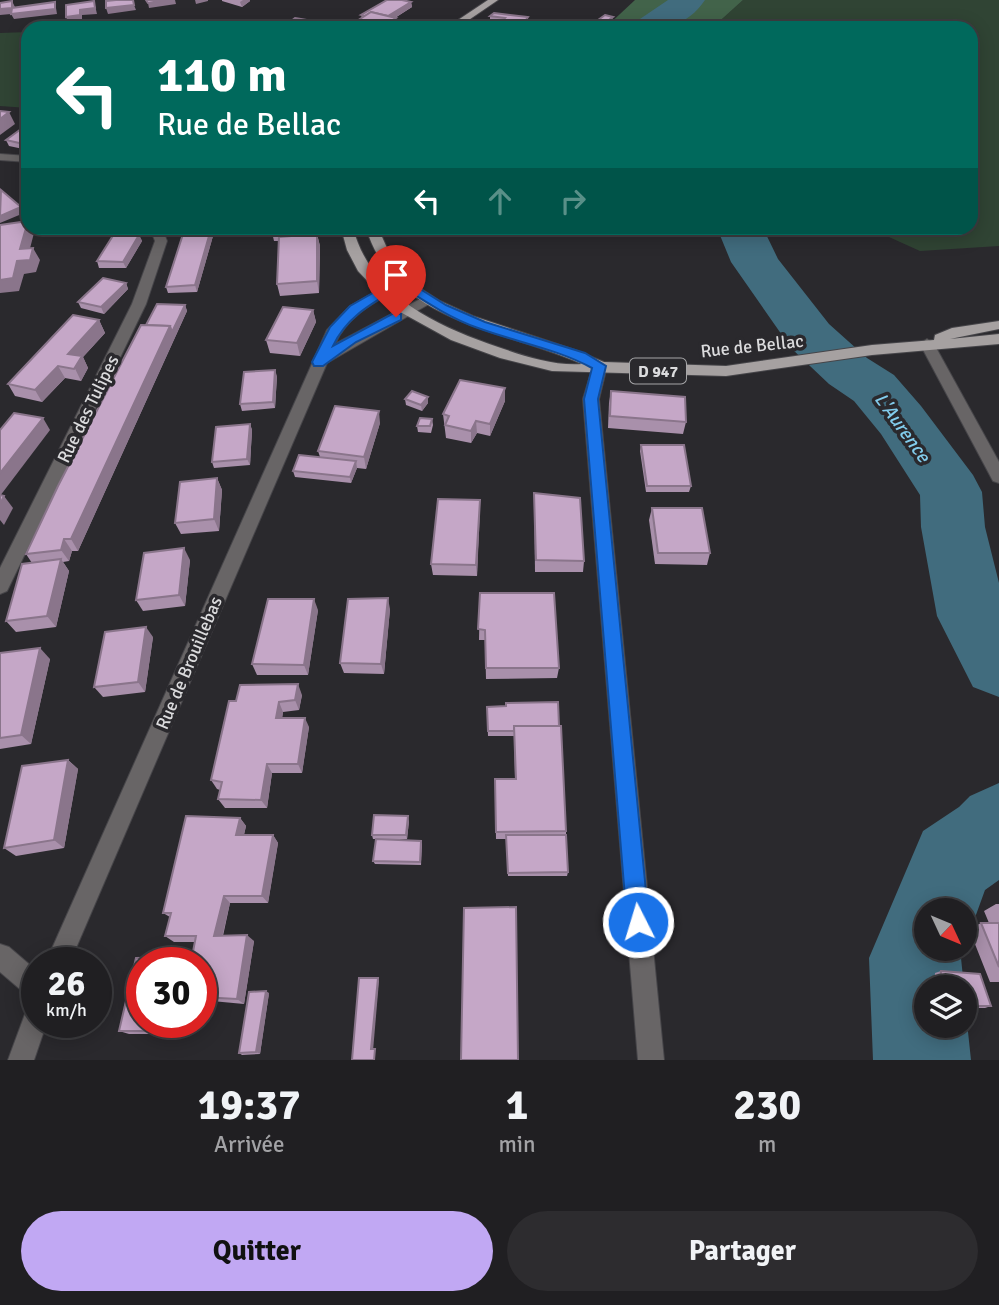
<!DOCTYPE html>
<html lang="fr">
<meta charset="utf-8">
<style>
body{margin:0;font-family:Signika,sans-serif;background:#2d2c2f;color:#f1f3f6;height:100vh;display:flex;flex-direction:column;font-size:26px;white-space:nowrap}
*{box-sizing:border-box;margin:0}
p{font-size:23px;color:#a2a2a5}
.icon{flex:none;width:38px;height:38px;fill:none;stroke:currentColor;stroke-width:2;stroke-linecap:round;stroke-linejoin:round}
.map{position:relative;height:1060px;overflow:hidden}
.side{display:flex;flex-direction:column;background:#201f22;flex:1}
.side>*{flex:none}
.top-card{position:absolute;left:21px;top:21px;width:957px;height:214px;border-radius:21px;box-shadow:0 4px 18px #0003,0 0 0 2px #3d3d40;background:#00695c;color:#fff;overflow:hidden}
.needle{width:46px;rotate:134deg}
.buttons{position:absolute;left:914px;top:898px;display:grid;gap:14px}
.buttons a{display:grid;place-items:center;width:63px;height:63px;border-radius:50%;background:#201f22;box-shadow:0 4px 18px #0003,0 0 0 2px #3d3d40;font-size:35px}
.speed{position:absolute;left:21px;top:947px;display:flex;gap:14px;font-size:35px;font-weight:700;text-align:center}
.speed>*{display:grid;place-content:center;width:91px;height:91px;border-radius:50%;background:#201f22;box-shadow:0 4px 18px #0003,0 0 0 2px #3d3d40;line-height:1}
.speed small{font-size:18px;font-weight:400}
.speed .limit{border:10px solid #d22;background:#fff;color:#111}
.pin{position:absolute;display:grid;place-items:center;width:60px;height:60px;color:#fff;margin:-72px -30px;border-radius:50% 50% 50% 0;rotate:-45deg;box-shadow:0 0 7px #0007}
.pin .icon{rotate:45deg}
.me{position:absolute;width:77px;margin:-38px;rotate:355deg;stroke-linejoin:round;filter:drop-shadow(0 0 5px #0008)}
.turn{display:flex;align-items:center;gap:24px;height:147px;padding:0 21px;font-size:32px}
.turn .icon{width:91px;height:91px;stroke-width:2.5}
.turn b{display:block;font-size:49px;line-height:60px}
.lanes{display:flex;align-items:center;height:66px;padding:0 21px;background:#0003;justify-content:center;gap:35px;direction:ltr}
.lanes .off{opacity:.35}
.eta{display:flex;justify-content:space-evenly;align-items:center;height:119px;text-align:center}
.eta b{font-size:42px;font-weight:800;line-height:49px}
.primary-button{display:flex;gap:14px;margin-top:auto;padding:14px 21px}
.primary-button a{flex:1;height:80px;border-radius:42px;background:#c1a8f3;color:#111;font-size:28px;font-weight:800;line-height:80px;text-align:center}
.primary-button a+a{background:#2d2c2f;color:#f1f3f6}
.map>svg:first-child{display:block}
.green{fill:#304434}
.forest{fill:#42634a}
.water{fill:#416c7e;stroke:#6f8d9a;stroke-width:2}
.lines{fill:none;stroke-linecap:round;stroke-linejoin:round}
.river{fill:#416c7e;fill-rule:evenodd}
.minor-casing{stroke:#464549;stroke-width:2}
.major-casing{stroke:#464549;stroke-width:2}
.minor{fill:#686566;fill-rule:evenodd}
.major{fill:#a6a1a1;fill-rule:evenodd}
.wall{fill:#a990ab}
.shaded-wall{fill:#8a758b}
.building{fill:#c5a7c7;stroke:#8a758b;stroke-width:2}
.route{fill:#1a73e8;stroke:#114b97;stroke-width:2}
.labels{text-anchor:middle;stroke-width:7;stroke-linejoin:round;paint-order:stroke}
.shield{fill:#2a292d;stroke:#a6a6a8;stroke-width:2}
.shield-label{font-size:16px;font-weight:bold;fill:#dbdbdd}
.street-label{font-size:18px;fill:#dbdbdd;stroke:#2a292d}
.water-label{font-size:19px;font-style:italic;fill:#82ccec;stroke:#2a292d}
</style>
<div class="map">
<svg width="999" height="1060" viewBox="0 0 999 1060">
<rect width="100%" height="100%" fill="#2a292d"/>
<!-- green -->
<g class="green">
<polygon points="743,0 999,0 999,246 920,251 869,228 971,228 971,28 712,28"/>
<polygon points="28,32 28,108 0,106 0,33"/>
</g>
<!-- forest -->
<polygon class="forest" points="635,0 743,0 712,28 605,28"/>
<!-- water -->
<g class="water">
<polygon points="740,228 753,228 774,269 828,336 813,338 810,336 755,262"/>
<polygon points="868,367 906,405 940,450 945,467 966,503 975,566 999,637 999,664 972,616 953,527 951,492 901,420 874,388 848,371"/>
<polygon points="999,825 999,850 970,873 953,910 934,910 953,861 989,837"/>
<polygon points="926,930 926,948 935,949 929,961 930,987 926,987 926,1026 932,1026 935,1060 922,1060 915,958"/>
</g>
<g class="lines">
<!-- river -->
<g class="river">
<path d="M668 0H705C685 29 663 28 632 28L637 21Z"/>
<polygon points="717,228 763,228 778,259 829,324 867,358 894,375 921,406 973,475 982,492 985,527 999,583 999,697 973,687 937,616 921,527 920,495 881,434 854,401 829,384 791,348 731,262"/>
<polygon points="999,783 999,880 985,890 964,948 964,910 926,910 926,948 964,948 961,958 964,987 926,987 926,1026 964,1026 964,994 971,1060 873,1060 869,958 923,831 959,807 970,796"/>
</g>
<defs>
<g id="minor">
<polygon points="0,154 28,156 28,162 0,160"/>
<polygon points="150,228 162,228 167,241 146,304 7,591 0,594 0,568 132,304 155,241"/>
<path d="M401 277 408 281 406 284C379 300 348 314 335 344L424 297 429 296 436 300 327 363 70 962H46L327 330 350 306Z"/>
<polygon points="927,339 934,344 999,462 999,483 993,481 920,344"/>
<polygon points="600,361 607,366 599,399 664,1060 638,1060 583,399 593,366"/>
<polygon points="0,944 9,947 37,971 37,999 28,996 0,972"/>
<polygon points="37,1002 37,1022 47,1022 34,1060 8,1060 28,1006"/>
</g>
<g id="major">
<polygon points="488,0 498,0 457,28 446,28"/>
<path d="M341 228H353C371 296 436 326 498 347 524 356 554 366 582 364 503 328 396 325 366 228H378L392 259 412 283 440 301 473 316 575 350 604 362 726 366 872 345 934 340 935 335 952 328 999 321V329L950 339 999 334V344L872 355 726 376 552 371 500 358 451 340 393 308 358 271 347 250Z"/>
</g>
</defs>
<!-- minor casing -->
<use href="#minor" class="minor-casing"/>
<!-- major casing -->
<use href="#major" class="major-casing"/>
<!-- minor -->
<use href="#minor" class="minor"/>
<!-- major -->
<use href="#major" class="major"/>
</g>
<!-- wall -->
<g class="wall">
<polygon points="222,0 250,0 250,1 242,7 222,1"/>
<polygon points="411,2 412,7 395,18 397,28 352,28 352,24 362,18 361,15"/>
<polygon points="490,16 528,17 528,23 537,21 537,28 497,28 490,27"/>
<polygon points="598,20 612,22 606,28 597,26"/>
<polygon points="28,131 28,150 9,146 6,140"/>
<polygon points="271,228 311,228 311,235 317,234 320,246 319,293 280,296 277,284 279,241 274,241"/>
<polygon points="211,229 213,236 197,292 168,293 166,287"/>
<polygon points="139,235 142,241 126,268 99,268 97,261"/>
<polygon points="126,283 128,289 104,314 81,308 78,302"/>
<polygon points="185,305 187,311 78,551 72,551 69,561 63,562 69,571 56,627 16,632 6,621 32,563 26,554 146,325"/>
<polygon points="313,310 316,322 300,356 270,353 266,340"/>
<polygon points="99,320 105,333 83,357 88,368 81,381 65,378 42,402 15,396 8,384"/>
<polygon points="277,376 275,408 242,411 240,404"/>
<polygon points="505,388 505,401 490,436 477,433 471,443 446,438 443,414"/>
<polygon points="611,391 686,422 683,434 608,428 609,403"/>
<polygon points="405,399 428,403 422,411 406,405"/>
<polygon points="432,419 433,425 431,433 418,432 417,426"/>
<polygon points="380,423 366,469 357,468 351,483 295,477 293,471 320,457 318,451"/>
<polygon points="250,424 252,430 250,465 214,468 212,462"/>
<polygon points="641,445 691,486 689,492 646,492 640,451"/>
<polygon points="217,478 222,490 219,531 181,534 175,523"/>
<polygon points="534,493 584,561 583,572 535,572"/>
<polygon points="480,500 477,576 433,575 431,564"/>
<polygon points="652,508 710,553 707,565 655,564 649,520"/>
<polygon points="190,560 185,606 143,611 136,600"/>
<polygon points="480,593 559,668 557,678 486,679 485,640 479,640"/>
<polygon points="390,609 384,674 344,673 340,663"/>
<polygon points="318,610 308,675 257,675 252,664"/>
<polygon points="153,637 145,692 103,697 94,687"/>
<polygon points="0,653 50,659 31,744 0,749"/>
<polygon points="302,695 299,710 283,712 282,718 309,727 302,773 272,773 267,808 225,808 218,799 220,790 217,789 211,780 229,701"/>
<polygon points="506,706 566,831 566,835 568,872 567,876 508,876 506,839 496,839 495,779 515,779 514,736 488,736 487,707"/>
<polygon points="68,760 78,769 64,848 16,856 4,848"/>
<polygon points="240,818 246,826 244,835 273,835 278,843 268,903 230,903 223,936 254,941 244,1004 201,1000 201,962 142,1022 188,1022 186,1034 129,1034 119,1031 156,958 184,954 184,958 192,957 195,942 174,942 165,936 170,917 163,913"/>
<polygon points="409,821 407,839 373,839 372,835"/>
<polygon points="421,841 422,844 421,865 375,864 373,861"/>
<polygon points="996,904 999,904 999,982 990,982 969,929 981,923 989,923 984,911"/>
<polygon points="941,971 980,974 991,1006 985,1008 964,1008 964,987 934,987 935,973"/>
<polygon points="269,993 260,1054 242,1055 239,1053"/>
</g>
<!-- shaded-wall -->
<g class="shaded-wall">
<polygon points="165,0 175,0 176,4 149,8 148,3"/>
<polygon points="195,0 208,0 208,1 196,4"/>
<polygon points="243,0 250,0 250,1 242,7 240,2"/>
<polygon points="12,1 15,7 14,13 55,2 57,14 14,19 11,14 0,15 0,9"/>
<polygon points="94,1 97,14 82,15 82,21 68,22 66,17"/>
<polygon points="411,2 412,7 383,25 382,20"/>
<polygon points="134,5 136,10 108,14 106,8"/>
<polygon points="613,17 612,22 606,28 606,22"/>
<polygon points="396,18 397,28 381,28"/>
<polygon points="537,21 537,28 530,28"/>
<polygon points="9,112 15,124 0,135 0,119"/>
<polygon points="21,207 24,213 0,223 0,216"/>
<polygon points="28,221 28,228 31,228 34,233 27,260 33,248 40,260 36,272 24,274 19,291 0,293 0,280 20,249"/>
<polygon points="211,229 213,236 197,292 195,285"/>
<polygon points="317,234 320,246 319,293 317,281"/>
<polygon points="139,235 142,241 126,268 123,262"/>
<polygon points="126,283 128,289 104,314 101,307"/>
<polygon points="185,305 187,311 78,551 71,539 170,326"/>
<polygon points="313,310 316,322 300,356 297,343"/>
<polygon points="99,320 105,333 83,357 88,368 81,381 68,354"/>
<polygon points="58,366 65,378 42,402 35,390"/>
<polygon points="275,370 277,376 275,408 273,402"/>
<polygon points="505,388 505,401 490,436 490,424"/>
<polygon points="428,397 428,403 422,411 421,405"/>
<polygon points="379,411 380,423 366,469 364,457"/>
<polygon points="43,418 50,430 0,496 0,473"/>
<polygon points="476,421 477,433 471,443 471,431"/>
<polygon points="250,424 252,430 250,465 247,459"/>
<polygon points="356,461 357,468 351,483 350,477"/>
<polygon points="217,478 222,490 219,531 214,519"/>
<polygon points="4,496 13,508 4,525 0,520 0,504"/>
<polygon points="480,500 480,512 477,576 476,565"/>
<polygon points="64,539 72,551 69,561 61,550"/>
<polygon points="184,548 190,560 185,606 179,595"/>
<polygon points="61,559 69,571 56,627 47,616"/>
<polygon points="388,598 390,609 384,674 381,664"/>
<polygon points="314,599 318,610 308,675 304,665"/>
<polygon points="146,627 153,637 145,692 138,682"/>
<polygon points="40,648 50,659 31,744 21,735"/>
<polygon points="298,684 302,695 299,710 295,700"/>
<polygon points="279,702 283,712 281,727 276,718"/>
<polygon points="305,718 309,727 302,773 298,764"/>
<polygon points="68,760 78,769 64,848 54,840"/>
<polygon points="267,764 272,773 267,808 261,800"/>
<polygon points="408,816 409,821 407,839 406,835"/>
<polygon points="240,818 246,826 242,842 236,835"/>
<polygon points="273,835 278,843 268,903 262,896"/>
<polygon points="224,896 230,903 221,942 214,936"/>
<polygon points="247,935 254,941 244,1004 237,999"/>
<polygon points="180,951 184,954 183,962 178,960"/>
<polygon points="378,978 379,981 373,1051 371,1049"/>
<polygon points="266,991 269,993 260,1054 256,1052"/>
<polygon points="179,1022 188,1022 186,1034 177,1031"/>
</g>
<!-- building -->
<g class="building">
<polygon points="116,0 133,0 134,5 106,8 106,1"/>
<polygon points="146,0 165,0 148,3"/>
<polygon points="387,0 402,0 411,2 388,16 371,12 365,16 361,15"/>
<polygon points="12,1 12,8 0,9 0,3"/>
<polygon points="94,1 95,8 80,10 80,15 66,17 66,5"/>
<polygon points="55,2 55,9 11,14 12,8"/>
<polygon points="371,12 396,18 381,28 368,28 352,24"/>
<polygon points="494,13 528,17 523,24 526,25 532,20 537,21 530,28 499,28 500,27 497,26 505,18 490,16"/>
<polygon points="605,15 613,17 606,22 598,20"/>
<polygon points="295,18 325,23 318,28 282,28"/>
<polygon points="0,111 9,112 0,119"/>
<polygon points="21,129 28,131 28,145 6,140"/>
<polygon points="1,190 21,207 0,216"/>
<polygon points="28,221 20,249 33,248 30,260 17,261 13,278 0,280 0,225"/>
<polygon points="211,229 195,285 166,287 184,231"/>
<polygon points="114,234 139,235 123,262 97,261"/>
<polygon points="317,234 317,281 277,284 279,237"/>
<polygon points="103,278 126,283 101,307 78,302"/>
<polygon points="157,304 185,305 172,332 170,326 146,325"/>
<polygon points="283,307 313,310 297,343 266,340"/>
<polygon points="73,315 99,320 68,354 82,356 74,369 58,366 35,390 8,384"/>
<polygon points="141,325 170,326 71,539 64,539 61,550 26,554 58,486"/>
<polygon points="275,370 273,402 240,404 244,372"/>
<polygon points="460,380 505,388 490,424 476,421 471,431 445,425 449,416 443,414"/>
<polygon points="412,391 428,397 421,405 405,399"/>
<polygon points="611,391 685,397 686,422 610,416"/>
<polygon points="335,406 379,411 364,457 318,451"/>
<polygon points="14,413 43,418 0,473 0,430"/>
<polygon points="420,418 432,419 430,426 417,426"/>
<polygon points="250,424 247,459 212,462 216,427"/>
<polygon points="641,445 684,445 691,486 647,486"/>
<polygon points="299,455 356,461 350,477 293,471"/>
<polygon points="217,478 214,519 175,523 180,482"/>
<polygon points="534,493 580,498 584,561 536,560"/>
<polygon points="0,495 4,496 0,504"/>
<polygon points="438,499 480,500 476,565 431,564"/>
<polygon points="652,508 702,508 710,553 658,553"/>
<polygon points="184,548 179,595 136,600 144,553"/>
<polygon points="61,559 47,616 6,621 22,564"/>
<polygon points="480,593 554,593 559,668 486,668 485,630 478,629"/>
<polygon points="388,598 381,664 340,663 348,599"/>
<polygon points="268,599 314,599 304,665 252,664"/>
<polygon points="146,627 138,682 94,687 105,632"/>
<polygon points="40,648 21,735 0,738 0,653"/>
<polygon points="298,684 295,700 279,702 276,718 305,718 298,764 267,764 261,800 218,799 222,782 211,780 229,701 236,701 240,685"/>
<polygon points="558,702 559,726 514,726 514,731 488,731 487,707 506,706 506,703"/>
<polygon points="514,726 561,726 566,831 496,832 495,779 516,779"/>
<polygon points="68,760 54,840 4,848 22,766"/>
<polygon points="374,815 408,816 406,835 372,835"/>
<polygon points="186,816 240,818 236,835 273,835 262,896 224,896 214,936 247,935 237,999 201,997 201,962 142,962 142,1022 179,1022 177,1031 119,1031 136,958 192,957 196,936 165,936 171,913 163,913"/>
<polygon points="506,835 566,835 568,872 508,873"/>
<polygon points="376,839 421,841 420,862 373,861"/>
<polygon points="516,907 518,1060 461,1060 464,908"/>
<polygon points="981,923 999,923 999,967"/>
<polygon points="157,950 180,951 179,958 156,958"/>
<polygon points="941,971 980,974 991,1006 964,1006 964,987 940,987"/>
<polygon points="359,978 378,978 371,1049 375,1049 374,1060 352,1060"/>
<polygon points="266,991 256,1052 239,1053 249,992"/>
</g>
<!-- route -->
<path class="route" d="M401 277 446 305 485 322 585 353 606 366 598 399 649 922 646 930 638 933 631 930 627 922 584 399 592 368C557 349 516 342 478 328 450 318 426 302 401 286 373 303 347 316 333 346L392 314H401V320L356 342 323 366H314L312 362 330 327 350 306Z"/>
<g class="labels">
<!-- shield labels -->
<rect class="shield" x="630" y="358.5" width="56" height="25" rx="5"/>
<g class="shield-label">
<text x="658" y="377">D 947</text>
</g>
<!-- street labels -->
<g class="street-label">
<text transform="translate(752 346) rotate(-6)" y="6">Rue de Bellac</text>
<text transform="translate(88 409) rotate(-64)" y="6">Rue des Tulipes</text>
<text transform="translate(189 663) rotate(-67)" y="6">Rue de Brouillebas</text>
</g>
<!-- water labels -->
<g class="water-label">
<text transform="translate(903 427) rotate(54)" y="7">L'Aurence</text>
</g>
</g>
</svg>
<div class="buttons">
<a><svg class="needle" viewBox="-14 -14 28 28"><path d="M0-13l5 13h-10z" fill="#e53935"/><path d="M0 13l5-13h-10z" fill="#a2a2a5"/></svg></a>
<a><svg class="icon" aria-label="layers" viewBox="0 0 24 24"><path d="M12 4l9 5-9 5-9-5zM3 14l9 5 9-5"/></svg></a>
</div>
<div class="speed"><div>26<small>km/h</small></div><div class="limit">30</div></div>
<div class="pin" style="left:396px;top:317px;background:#d93025"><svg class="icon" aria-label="arrive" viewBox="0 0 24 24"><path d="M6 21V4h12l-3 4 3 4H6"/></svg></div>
<svg class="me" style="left:638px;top:922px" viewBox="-20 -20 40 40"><circle r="17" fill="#1a73e8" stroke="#fff" stroke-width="3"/><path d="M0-11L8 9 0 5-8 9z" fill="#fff"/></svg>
<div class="top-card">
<div class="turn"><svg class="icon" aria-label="left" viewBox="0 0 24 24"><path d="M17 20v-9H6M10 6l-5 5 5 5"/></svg><div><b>110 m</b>Rue de Bellac</div></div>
<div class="lanes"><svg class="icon" aria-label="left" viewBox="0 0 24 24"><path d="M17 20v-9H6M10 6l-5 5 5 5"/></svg><svg class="icon off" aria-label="ahead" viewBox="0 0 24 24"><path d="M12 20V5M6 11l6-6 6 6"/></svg><svg class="icon off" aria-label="right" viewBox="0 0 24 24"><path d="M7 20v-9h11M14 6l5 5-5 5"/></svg></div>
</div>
</div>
<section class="side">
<div class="eta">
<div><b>19:37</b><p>Arrivée</p></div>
<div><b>1</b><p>min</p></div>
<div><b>230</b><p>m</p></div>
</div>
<div class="primary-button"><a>Quitter</a><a>Partager</a></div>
</section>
